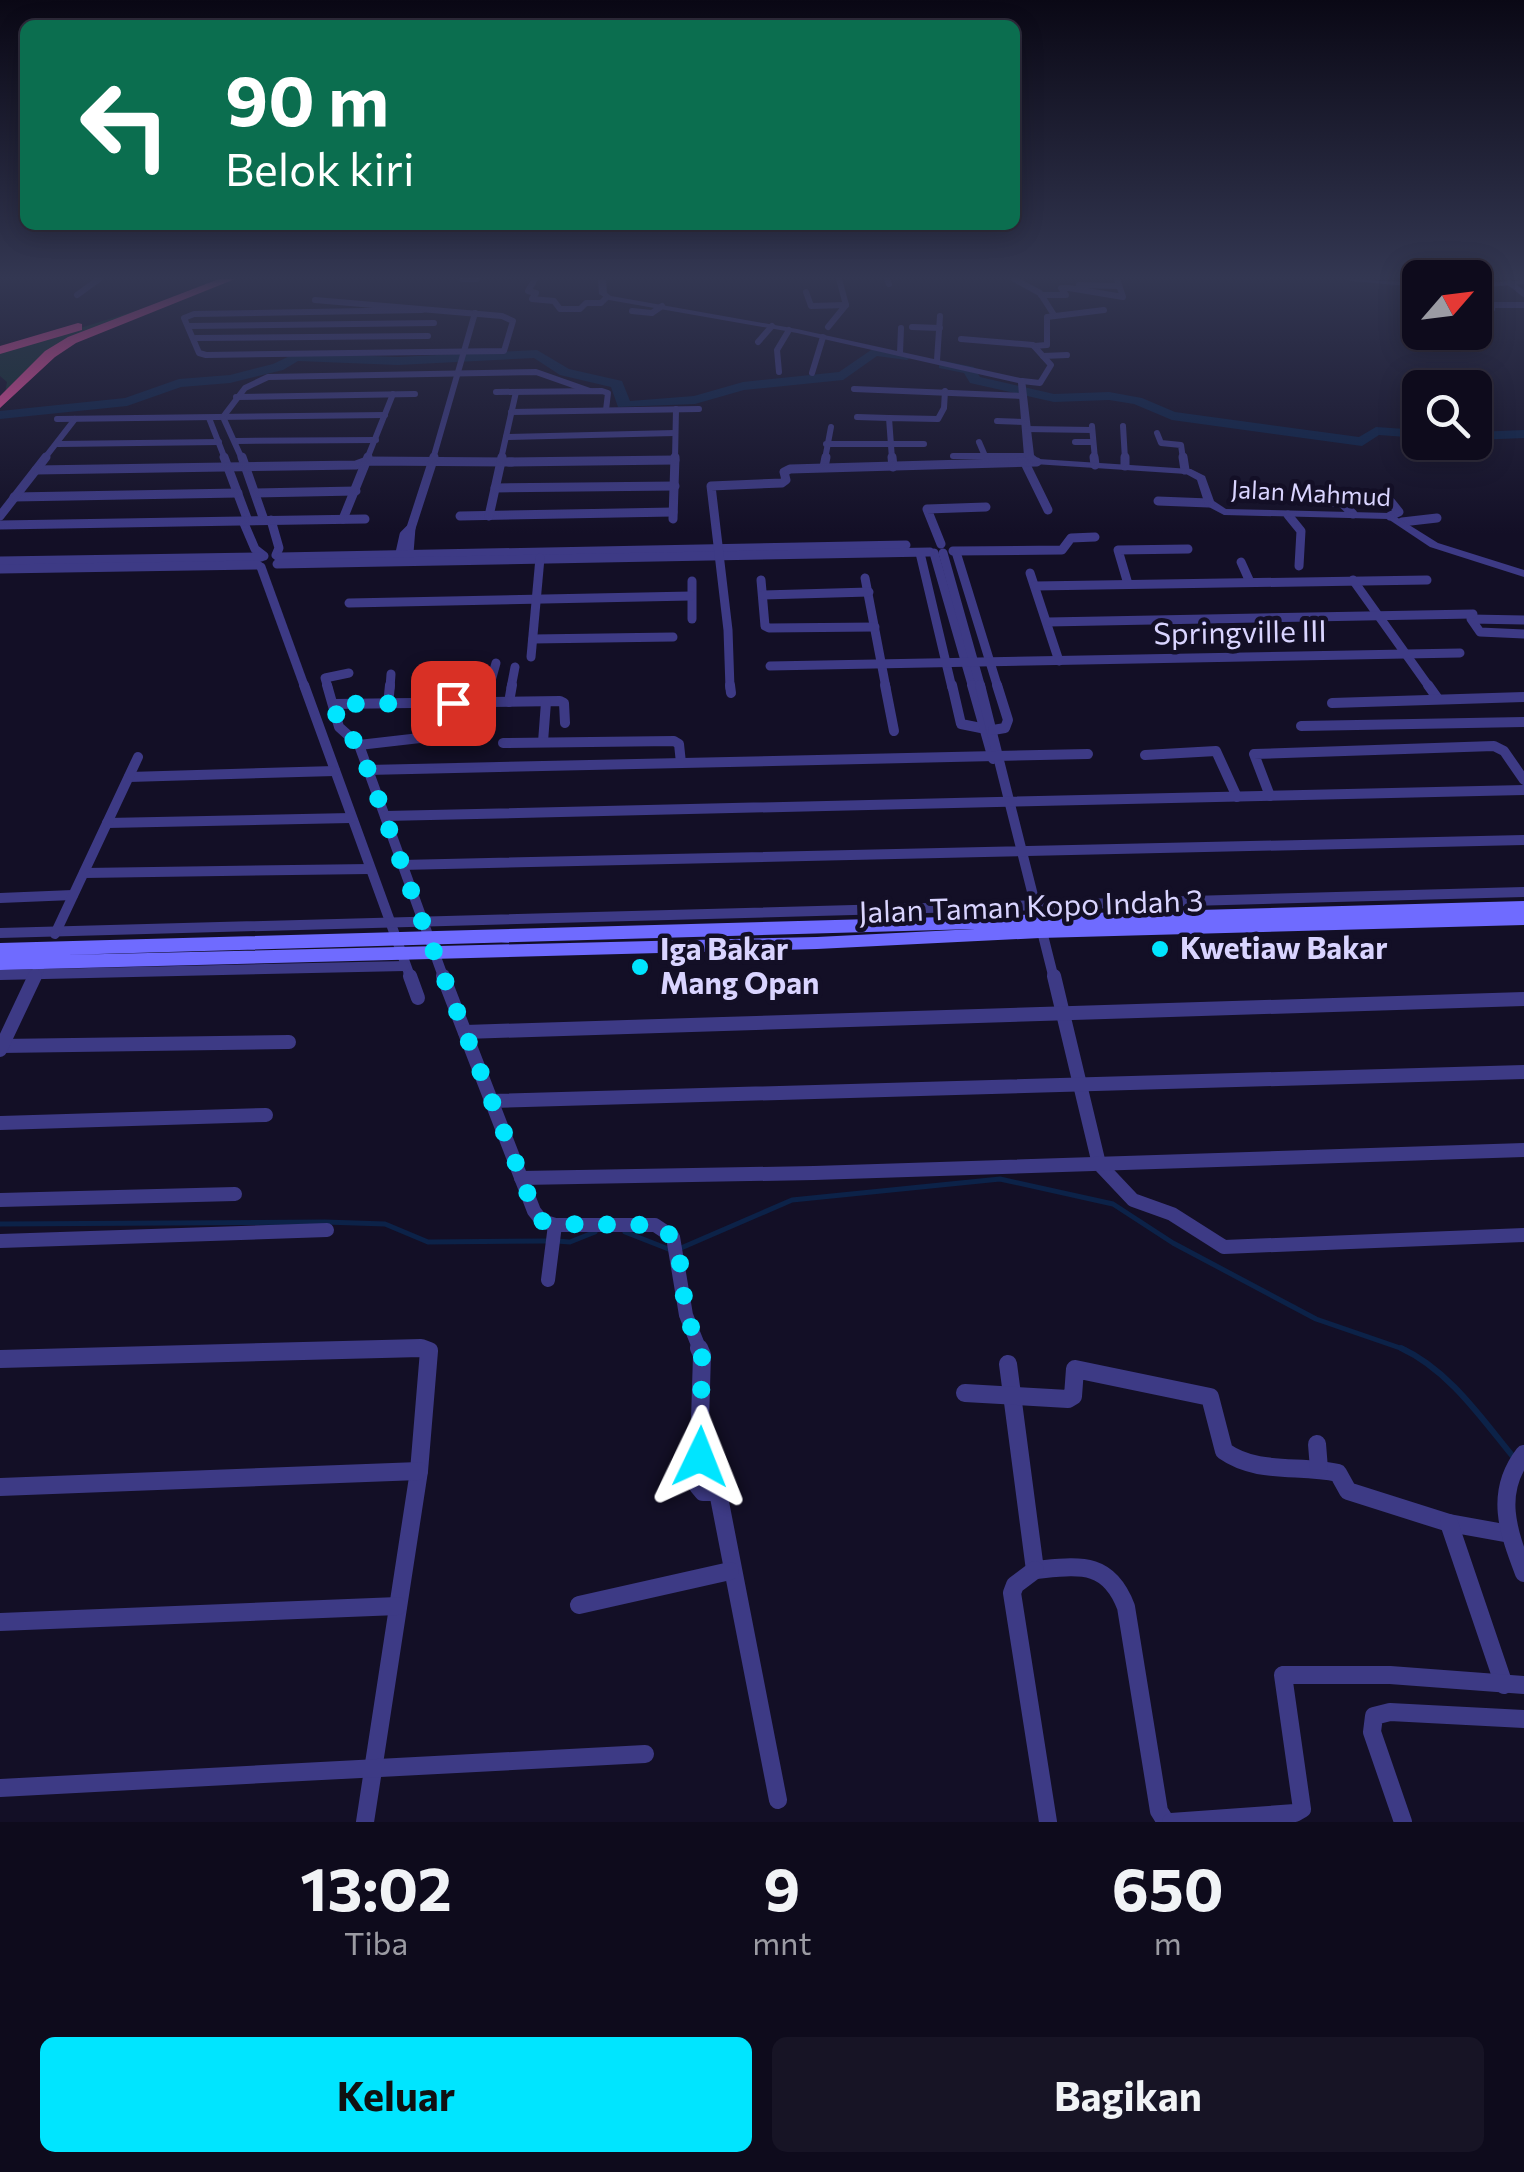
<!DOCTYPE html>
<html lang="id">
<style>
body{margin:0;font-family:Commissioner,sans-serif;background:#171425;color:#f1f3f6;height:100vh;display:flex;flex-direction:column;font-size:38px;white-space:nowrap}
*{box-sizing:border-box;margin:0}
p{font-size:32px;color:#9b9ba3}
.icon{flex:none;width:55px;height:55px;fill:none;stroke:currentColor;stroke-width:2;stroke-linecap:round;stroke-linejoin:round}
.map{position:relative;height:1822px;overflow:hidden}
.drawer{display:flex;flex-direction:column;background:#0e0b1c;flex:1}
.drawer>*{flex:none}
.guide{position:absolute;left:20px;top:20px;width:1000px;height:210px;border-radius:15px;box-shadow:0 5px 25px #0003,0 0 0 2px #2e2b3b;background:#0b6e4f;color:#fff;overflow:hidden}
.needle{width:65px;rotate:62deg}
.buttons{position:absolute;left:1402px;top:260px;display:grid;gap:20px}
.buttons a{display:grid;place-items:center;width:90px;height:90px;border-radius:15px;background:#0e0b1c;box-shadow:0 5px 25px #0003,0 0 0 2px #2e2b3b;font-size:50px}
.pin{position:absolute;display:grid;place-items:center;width:85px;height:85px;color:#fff;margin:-42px;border-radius:20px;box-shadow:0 5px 15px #0006}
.me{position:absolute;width:110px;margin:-55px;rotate:2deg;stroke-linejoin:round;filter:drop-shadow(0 0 8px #0008)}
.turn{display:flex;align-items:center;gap:35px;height:210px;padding:0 40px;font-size:45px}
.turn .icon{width:130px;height:130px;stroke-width:2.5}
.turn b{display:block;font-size:70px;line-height:85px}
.eta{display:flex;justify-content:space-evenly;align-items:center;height:170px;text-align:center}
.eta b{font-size:60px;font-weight:700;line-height:70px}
.cta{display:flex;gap:20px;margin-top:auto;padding:20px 40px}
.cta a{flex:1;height:115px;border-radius:15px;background:#00e5ff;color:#111;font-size:40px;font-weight:700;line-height:115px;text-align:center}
.cta a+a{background:#171425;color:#f1f3f6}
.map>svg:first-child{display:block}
.green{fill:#12302f}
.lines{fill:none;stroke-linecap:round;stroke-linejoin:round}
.stream-far1{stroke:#0c2248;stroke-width:5}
.stream{stroke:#0c2248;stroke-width:6}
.river{fill:#0c2248;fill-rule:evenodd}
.minor-far4{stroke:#3d3a85;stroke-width:6}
.minor-far3{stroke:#3d3a85;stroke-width:9}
.minor-far2{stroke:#3d3a85;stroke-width:10}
.minor-far1{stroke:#3d3a85;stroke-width:14}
.minor{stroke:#3d3a85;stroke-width:18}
.tertiary{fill:#3d3a85;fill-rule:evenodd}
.secondary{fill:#6f6bff;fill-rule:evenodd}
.motorway{fill:#ff4fa3;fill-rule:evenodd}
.route{stroke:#00e5ff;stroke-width:18;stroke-dasharray:0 32.4}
.poi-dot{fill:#00e5ff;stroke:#130f26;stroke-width:4}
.labels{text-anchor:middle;stroke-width:9;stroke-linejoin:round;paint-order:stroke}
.far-street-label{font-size:25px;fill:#d9d4ff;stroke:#130f26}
.street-label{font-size:30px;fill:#d9d4ff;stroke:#130f26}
.poi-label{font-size:30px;font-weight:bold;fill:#d9d4ff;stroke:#130f26;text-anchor:start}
</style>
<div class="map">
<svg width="1524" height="1822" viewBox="0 0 1524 1822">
<rect width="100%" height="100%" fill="#130f26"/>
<!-- green -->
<polygon class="green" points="151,306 85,332 5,393 7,382 0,376 0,353"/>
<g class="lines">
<!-- stream-far1 -->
<g class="stream-far1">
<polyline points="0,1224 325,1222 385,1224 428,1242 547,1241"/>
<polyline points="625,1232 671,1250"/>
<polyline points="557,1241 570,1242 595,1232"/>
<polyline points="681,1248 792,1200 1000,1179 1113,1204 1173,1243 1316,1319 1406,1350"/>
</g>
<!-- stream -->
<path class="stream" d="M1401 1348C1449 1370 1482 1419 1515 1459"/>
<!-- river -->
<g class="river">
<polygon points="874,348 913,356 907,360 877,356 843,380 744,390 695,404 618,407 611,387 560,375 534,358 398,365 298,361 283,370 230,383 181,387 127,406 0,419 0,411 125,398 179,379 230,375 273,364 296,353 398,357 537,350 569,369 622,381 630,401 694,396 743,382 839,372"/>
<polygon points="944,361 974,367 980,377 1054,394 1109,392 1142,398 1175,412 1359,437 1376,427 1420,430 1420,438 1379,435 1362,446 1172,420 1134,404 1109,400 1054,402 970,383 964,373 939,368 939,362"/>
<polygon points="1524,430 1524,438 1475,440 1475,432"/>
</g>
<!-- minor-far4 -->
<g class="minor-far4">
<polyline points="462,279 477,279"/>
<polyline points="535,279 528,291 536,293 532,299 554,301 560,309 580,309 586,303 601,303 607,297"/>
<polyline points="887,279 889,284"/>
<polyline points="1014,279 1040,293 1054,315"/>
<polyline points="1510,283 1524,294"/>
<polyline points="1079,285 1118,286"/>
<polyline points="806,292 811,306 846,305"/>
<polyline points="77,295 99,279"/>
<polyline points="1041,295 1066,295 1061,288 1069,288 1123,297 1117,279"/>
<polyline points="315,300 502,316 513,321 504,351 206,355 199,353 184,318 194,314 422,310"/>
<polyline points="1492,309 1489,305 1524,305"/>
<polyline points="632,311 652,313 662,306"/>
<polyline points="188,326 434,323"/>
<polyline points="828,327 846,305 839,279"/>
<polyline points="912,327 940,328"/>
<polyline points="196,338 428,336"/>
<polyline points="961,339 1033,345 1051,365 1040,383 1022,381"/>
<polyline points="758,342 772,326"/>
<polyline points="1034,346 1047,345 1047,317 1104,310"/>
<polyline points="900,353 901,328"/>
<polyline points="1043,356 1067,355"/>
<polyline points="937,360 940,316"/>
<polyline points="779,372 777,350 789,330"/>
<polyline points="812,373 823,337"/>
<polyline points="854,389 1023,396"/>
<polyline points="496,392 602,391 608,393 606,410"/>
<polyline points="236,397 415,394"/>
<polyline points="511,412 699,409"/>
<polyline points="857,417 889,418"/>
<polyline points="209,418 225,459"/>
<polyline points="57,419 385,415"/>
<polyline points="997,421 1026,422"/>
<polyline points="1092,426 1095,459"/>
<polyline points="1123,426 1125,459"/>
<polyline points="1026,429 1092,430"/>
<polyline points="1157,433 1161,443 1181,445 1183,459"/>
<polyline points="506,437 675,433"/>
<polyline points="236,441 376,440"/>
<polyline points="979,442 985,456"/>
<polyline points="1075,442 1093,442"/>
<polyline points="58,444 219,442"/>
<polyline points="826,444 924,444"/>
<polyline points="953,456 1029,456"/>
<polyline points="44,459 75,419"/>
<polyline points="242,459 223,417 245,388 268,377 536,372 590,391"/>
<polyline points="367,459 393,394"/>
<polyline points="433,459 475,313"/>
<polyline points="501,459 516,392"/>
<polyline points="675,459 676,409"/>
<polyline points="825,459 831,427"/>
<polyline points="892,459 889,418 938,419 944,408 945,391"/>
</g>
<!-- minor-far3 -->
<g class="minor-far3">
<polyline points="224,457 248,521"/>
<polyline points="242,457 264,520"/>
<polyline points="892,457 893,467"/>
<polyline points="1094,457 1095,465"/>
<polyline points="1125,457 1125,466"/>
<polyline points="1183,457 1185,470"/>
<polyline points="509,462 675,460"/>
<polyline points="1026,465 1048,510"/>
<polyline points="824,467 826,457"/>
<polyline points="36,470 356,465 367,461 512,462"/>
<polyline points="495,488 675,486"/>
<polyline points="255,493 356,491"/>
<polyline points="14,497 238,493"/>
<polyline points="1158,501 1209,503"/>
<polyline points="1329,502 1342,503 1353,514"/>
<polyline points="1288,515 1301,531 1299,566"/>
<polyline points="0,516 46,457"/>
<polyline points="460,516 673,512"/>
<polyline points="489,516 502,457"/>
<polyline points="1390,516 1399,512 1391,502"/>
<polyline points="343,519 368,457"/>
<polyline points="673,519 675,457"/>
<polyline points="271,520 279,548 276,555 281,559"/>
<polyline points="243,521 255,549 264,556"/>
<polyline points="1402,522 1437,518"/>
<polyline points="0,525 365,519"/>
<polyline points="411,528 434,457"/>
<polyline points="941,544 927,509 986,507"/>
<polyline points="953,551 1062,550 1071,538 1095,537"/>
<polyline points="956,552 998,688"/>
<polyline points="400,553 404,535 411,528 409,553"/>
<polyline points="920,553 952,688"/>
<polyline points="934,553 973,688"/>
<polyline points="943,553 981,688"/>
<polyline points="280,557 906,545"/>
<polyline points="0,561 261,557"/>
<polyline points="1241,562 1250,582"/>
<polyline points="277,564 930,552"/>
<polyline points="261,567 305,688"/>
<polyline points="0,569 258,565"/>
<polyline points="1030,573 1059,661"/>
<polyline points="865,578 886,688"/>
<polyline points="761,580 765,626 769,628 875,627"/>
<polyline points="1353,580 1430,688"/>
<polyline points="692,581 692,619"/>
<polyline points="1128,584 1118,550 1188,549"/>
<polyline points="1035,586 1427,580"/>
<polyline points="763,595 869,592"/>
<polyline points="349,603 691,596"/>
<polyline points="1524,620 1471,619 1480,632 1524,634"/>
<polyline points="1048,622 1473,614"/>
<polyline points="533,639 673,637"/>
<polyline points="531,657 540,558"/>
<polyline points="770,666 1460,653"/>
<polyline points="328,688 325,678 349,673"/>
<polyline points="390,688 391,674"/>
<polyline points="489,688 496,663"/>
<polyline points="511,688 515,667"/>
<polyline points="730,688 728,630 711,486 782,483 786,480 784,472 790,469 1037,462"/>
</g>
<!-- minor-far2 -->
<g class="minor-far2">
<polyline points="304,685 411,979"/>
<polyline points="327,685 339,727 359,745 444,979"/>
<polyline points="730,685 731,693"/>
<polyline points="885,685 894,731"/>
<polyline points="952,685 961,724 981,728"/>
<polyline points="972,685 993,759"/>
<polyline points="980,685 1054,979"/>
<polyline points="1428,685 1438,699"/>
<polyline points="485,702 490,685"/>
<polyline points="509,702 512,685"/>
<polyline points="1332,703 1524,697"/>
<polyline points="334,704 560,701 564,703 565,723"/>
<polyline points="388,705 390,685"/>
<polyline points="1301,726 1524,722"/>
<polyline points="993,730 1005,728 1008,720 997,685"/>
<polyline points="543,742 546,702"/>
<polyline points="503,743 674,741 679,744 681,763"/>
<polyline points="359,745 420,738"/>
<polyline points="1145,755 1216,751 1237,797"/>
<polyline points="367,770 1088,754"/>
<polyline points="129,777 335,771"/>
<polyline points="1270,796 1254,754 1494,746 1504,751 1524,780"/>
<polyline points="385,816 1524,790"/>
<polyline points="107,823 351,818"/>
<polyline points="401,865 1524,840"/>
<polyline points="84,873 370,869"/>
<polyline points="0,898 73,895"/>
<polyline points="0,933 1524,892"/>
<polyline points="55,934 138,757"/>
<polyline points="0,975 405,966"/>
<polyline points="34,979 39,969"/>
</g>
<!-- minor-far1 -->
<g class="minor-far1">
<polyline points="410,976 418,998"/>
<polyline points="443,976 534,1211 542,1221 555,1225 655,1225 673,1237 686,1315 700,1350"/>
<polyline points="1054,976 1099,1164 1133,1200 1172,1214 1224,1247 1524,1235"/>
<polyline points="465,1032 1524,999"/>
<polyline points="0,1046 289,1042"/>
<polyline points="0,1050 35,976"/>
<polyline points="491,1101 1524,1072"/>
<polyline points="0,1123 266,1115"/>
<polyline points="521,1178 814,1173 1524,1150"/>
<polyline points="0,1200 235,1194"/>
<polyline points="0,1241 327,1230"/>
<polyline points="548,1280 555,1225"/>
<polyline points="342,1350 427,1350"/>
</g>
<!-- minor -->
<g class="minor">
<polyline points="699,1348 702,1355 698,1486 703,1492 718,1492 778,1800"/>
<polyline points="0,1359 421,1348 429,1351 419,1471 365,1822"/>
<path d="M1008 1364 1035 1570C1079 1566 1108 1560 1126 1607L1159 1811 1166 1822"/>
<path d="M965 1393 1068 1399 1073 1396 1075 1369 1210 1397 1224 1451C1258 1475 1300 1464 1338 1473L1348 1491 1449 1523 1510 1534"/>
<polyline points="1317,1444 1319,1469"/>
<path d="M1524 1454C1494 1493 1508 1531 1524 1573"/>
<polyline points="0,1487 419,1471"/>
<polyline points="1449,1523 1504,1685"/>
<polyline points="1035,1570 1015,1585 1012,1593 1048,1822"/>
<polyline points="579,1605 730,1571"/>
<polyline points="0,1622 398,1606"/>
<polyline points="0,1788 645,1754"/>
<polyline points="1171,1822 1295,1813 1302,1809 1283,1675 1390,1675 1524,1685"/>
<polyline points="1403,1822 1372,1732 1374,1716 1390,1712 1524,1719"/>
</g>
<!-- tertiary -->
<g class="tertiary">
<polygon points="598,279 606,279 607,293 611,296 797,329 1025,379 1034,455 1039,459 1191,469 1205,476 1214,501 1226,509 1390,513 1438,543 1524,570 1524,577 1430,547 1388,519 1224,515 1205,505 1197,480 1186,474 1034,464 1024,456 1018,383 797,333 609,300 599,294"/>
<polygon points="1347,279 1420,283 1420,287 1351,281"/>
<polygon points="1524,280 1524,284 1475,288 1475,284"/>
</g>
<!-- secondary -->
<path class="secondary" d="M1524 901V925L1040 938 817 949 0 970V943ZM975 929 817 937 63 955Z"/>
<!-- motorway -->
<g class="motorway">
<polygon points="219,279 235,279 76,343 55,357 0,408 0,396 45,351 68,337"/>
<polygon points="78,323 82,324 82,330 0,354 0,346"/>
</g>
</g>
<!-- sky -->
<linearGradient id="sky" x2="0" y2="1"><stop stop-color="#0a0815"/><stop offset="0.52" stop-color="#333752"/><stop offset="1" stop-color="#333752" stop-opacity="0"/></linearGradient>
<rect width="1524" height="534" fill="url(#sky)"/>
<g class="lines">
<!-- route -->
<polyline class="route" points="453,703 334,704 339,727 359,745 422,921 534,1210 542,1221 555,1224 655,1225 673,1237 679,1255 686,1314 702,1355 700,1457"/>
</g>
<!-- markers -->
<g class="poi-dot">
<circle cx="1160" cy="949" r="10"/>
<circle cx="640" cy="967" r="10"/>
</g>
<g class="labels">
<!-- far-street labels -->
<g class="far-street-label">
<text transform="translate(1311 493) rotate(3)" y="9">Jalan Mahmud</text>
</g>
<!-- street labels -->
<g class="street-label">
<text transform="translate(1240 633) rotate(-1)" y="10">Springville III</text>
<text transform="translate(1031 907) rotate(-2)" y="10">Jalan Taman Kopo Indah 3</text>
</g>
<!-- poi labels -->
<g class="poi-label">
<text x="1180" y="959">Kwetiaw Bakar</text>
<text x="660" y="960">Iga Bakar<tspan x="660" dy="34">Mang Opan</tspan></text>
</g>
</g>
</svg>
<div class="buttons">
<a><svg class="needle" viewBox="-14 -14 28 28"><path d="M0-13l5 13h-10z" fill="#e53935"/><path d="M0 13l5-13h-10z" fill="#9b9ba3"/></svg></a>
<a><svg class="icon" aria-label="search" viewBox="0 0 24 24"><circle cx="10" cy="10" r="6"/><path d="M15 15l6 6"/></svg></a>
</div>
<div class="pin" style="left:453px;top:703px;background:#d93025"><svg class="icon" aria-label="arrive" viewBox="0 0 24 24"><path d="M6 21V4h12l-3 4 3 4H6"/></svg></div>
<svg class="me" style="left:700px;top:1457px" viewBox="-20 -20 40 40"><path d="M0-17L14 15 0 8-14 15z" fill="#00e5ff" stroke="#fff" stroke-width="4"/></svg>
<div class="guide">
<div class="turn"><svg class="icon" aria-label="left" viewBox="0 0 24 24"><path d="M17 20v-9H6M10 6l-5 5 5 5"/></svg><div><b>90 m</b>Belok kiri</div></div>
</div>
</div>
<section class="drawer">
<div class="eta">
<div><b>13:02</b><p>Tiba</p></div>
<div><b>9</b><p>mnt</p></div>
<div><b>650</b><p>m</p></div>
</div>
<div class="cta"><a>Keluar</a><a>Bagikan</a></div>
</section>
